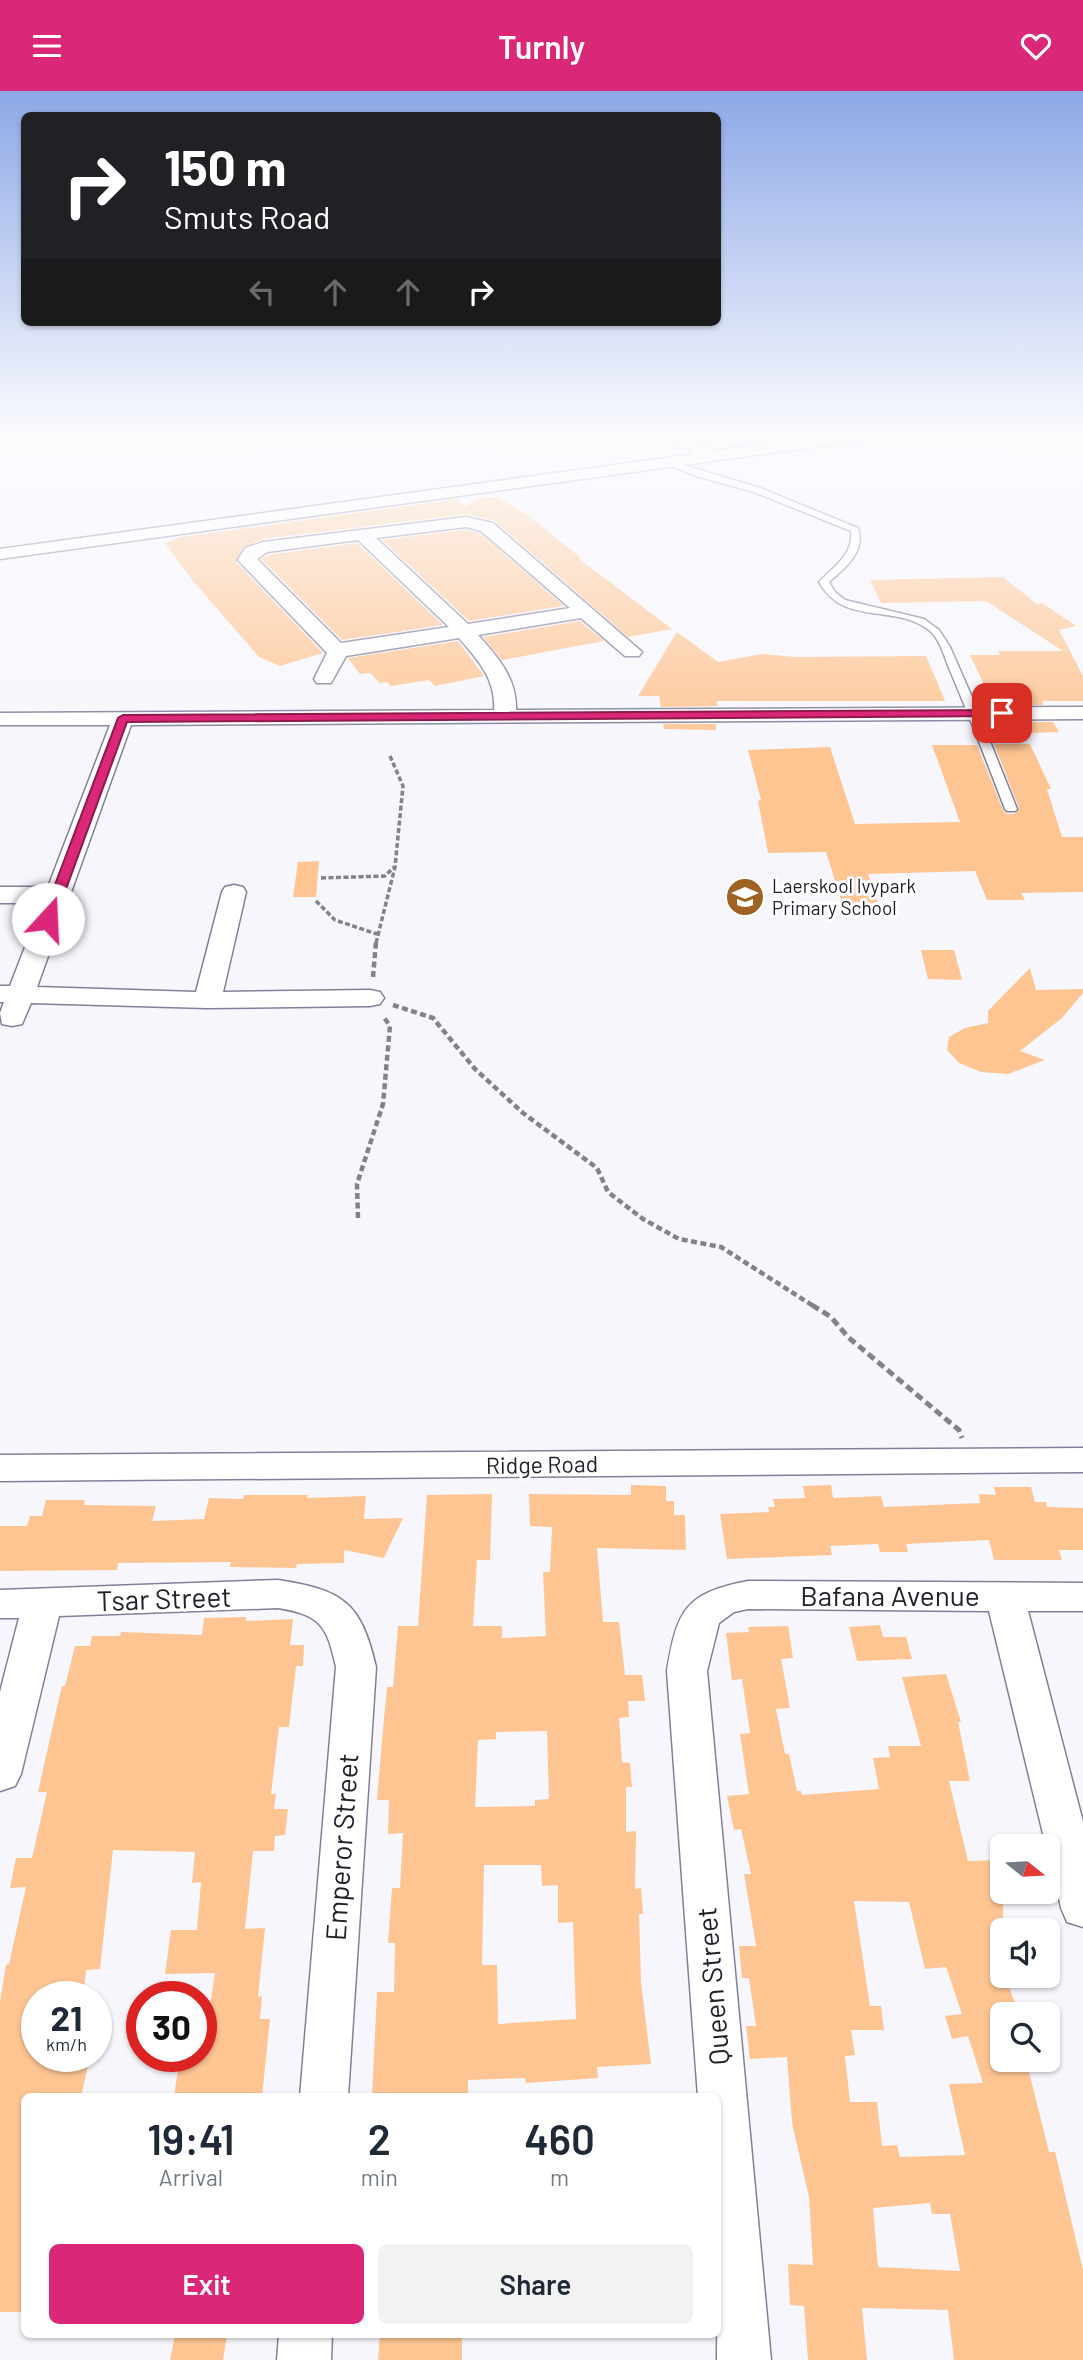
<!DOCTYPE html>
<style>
body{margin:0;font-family:Barlow,sans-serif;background:#f2f2f3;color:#1f2937;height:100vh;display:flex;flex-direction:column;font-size:26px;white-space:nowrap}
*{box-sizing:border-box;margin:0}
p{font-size:23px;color:#747a83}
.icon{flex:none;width:38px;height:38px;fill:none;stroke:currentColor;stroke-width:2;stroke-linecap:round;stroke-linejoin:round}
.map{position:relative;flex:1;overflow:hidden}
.side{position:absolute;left:21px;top:2002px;width:700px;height:245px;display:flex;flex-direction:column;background:#fff;border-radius:10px;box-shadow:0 2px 5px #0004}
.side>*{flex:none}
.guide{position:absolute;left:21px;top:21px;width:700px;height:214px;border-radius:10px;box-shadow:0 2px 5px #0004;background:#202124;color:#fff;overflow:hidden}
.needle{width:46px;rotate:108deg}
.tools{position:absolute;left:990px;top:1743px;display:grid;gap:14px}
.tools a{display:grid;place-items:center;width:70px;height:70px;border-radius:10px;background:#fff;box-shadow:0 2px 5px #0004;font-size:35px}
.speed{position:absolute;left:21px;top:1890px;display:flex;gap:14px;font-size:35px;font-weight:700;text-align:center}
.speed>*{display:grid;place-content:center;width:91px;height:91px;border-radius:50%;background:#fff;box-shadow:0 2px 5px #0004;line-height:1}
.speed small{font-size:18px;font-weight:400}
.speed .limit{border:10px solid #d22;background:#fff;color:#111}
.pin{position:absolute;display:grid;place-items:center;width:60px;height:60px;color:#fff;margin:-30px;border-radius:14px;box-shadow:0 4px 10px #0006}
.me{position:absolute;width:77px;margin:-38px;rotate:20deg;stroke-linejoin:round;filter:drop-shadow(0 0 5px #0008)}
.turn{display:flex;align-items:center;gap:24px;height:147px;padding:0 28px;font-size:32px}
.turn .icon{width:91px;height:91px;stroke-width:2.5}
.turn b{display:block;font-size:49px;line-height:60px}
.lanes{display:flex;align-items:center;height:66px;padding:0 28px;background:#0003;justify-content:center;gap:35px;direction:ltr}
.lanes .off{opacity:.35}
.eta{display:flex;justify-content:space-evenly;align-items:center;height:119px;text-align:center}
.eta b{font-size:42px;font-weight:600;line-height:49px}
.action{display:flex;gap:14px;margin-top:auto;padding:14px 28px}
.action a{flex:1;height:80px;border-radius:10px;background:#db2777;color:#fff;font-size:28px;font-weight:600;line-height:80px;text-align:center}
.action a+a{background:#f2f2f3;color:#1f2937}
header{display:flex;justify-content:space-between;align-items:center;height:91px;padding:0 28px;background:#db2777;color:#fff;font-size:32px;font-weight:600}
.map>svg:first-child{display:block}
.building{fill:#fec593;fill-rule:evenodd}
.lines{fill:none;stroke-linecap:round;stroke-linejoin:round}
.service-casing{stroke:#837f9a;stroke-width:3}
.minor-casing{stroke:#837f9a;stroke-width:3}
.path-far2{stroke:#83818a;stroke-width:3.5;stroke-dasharray:5 2.5;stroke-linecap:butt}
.path-far1{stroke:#83818a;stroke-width:4.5;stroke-dasharray:6 3.5;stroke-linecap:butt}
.path{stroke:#83818a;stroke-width:5;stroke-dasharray:8 4.5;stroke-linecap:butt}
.service{fill:#fff;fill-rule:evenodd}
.minor{fill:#fff;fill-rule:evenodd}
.route{fill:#db2777;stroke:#8e194d;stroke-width:2}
.labels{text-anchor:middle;stroke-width:6;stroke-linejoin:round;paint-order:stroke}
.far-poi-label{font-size:19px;fill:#22202b;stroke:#fff;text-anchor:start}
.street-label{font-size:23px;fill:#22202b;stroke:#fff}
.near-street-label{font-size:28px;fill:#22202b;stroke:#fff}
</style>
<header><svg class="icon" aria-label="menu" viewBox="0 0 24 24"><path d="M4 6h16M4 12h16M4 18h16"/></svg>Turnly<svg class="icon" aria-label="heart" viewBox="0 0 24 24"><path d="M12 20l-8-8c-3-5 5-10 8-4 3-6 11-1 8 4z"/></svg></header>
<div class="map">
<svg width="1083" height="2269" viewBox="0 0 1083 2269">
<rect width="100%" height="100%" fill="#f7f6fc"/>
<!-- building -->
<g class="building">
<polygon points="484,406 499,407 529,425 581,467 578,467 672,538 628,546 495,430 466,423 263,448 243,456 236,471 323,562 280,575 259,566 193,490 165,452 181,446 457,408 465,416"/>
<polygon points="466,439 480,442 564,515 469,530 382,449"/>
<polygon points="357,452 443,534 342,549 261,468 268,464"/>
<polygon points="1003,486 1037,513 1042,512 1076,535 1059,539 1083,585 1083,610 1042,610 1044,614 1019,614 1017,610 1012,610 1010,604 989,604 970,564 1000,564 998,560 1063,560 986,510 881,512 870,489"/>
<polygon points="580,530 604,550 502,569 483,546"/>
<polygon points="677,541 718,571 762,563 797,566 926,565 945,610 717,610 717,615 661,616 659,605 638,605"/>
<polygon points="458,550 484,585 435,595 429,589 391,595 387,591 380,592 370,582 360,583 348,567"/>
<polygon points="1027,631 1053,631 1059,641 1031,642"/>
<polygon points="663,633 716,633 716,639 664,638"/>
<polygon points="994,653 1030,653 1051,698 1047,698 1062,746 1083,746 1083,801 1021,802 1025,809 987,809 975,780 868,783 882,824 846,825 826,761 768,762 758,710 761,709 748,659 830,656 855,733 960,731 932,654 977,654 1003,719 1007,723 1015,723 1019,717"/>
<polygon points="319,770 316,806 293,806 298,771"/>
<polygon points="921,859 954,859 962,889 928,888"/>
<polygon points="1030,877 1036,899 1083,898 1083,902 1062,927 1020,960 1045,969 1008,983 981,981 959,972 947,959 949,946 965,937 988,932 988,920"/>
<path d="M631 1394 666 1395V1410H674V1424H685L686 1459 597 1457 603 1531H619L625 1584H642L645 1610H628L629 1626 619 1627 622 1671 630 1672 632 1696H626V1741L636 1740 635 1798 641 1797 643 1823H639L641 1891 651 1973 597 1976 598 1987 526 1992 525 1987 468 1989V2006H372L377 1901H394L395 1852H388L392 1797H400L403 1742 388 1743 389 1709H377L382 1650 387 1596H393L398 1535H418L427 1404 492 1403 490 1469H477L473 1535H502V1547L546 1545 543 1481H550L552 1436 530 1435 529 1403 631 1404ZM547 1640 549 1708 535 1709V1715L475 1716 478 1649 496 1648V1641ZM484 1774H541L542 1795 558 1794V1832L573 1831 576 1928 498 1933 497 1874H482Z"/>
<polygon points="831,1394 833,1407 881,1405 884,1416 980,1412 979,1403 996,1404 994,1396 1031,1396 1035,1411 1046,1411 1047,1416 1083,1417 1083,1459 1059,1459 1062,1469 994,1469 989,1449 906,1453 908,1461 880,1461 878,1453 830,1455 832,1464 727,1468 720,1423 769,1421 768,1416 775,1416 773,1408 805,1407 803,1395"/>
<polygon points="244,1404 308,1404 307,1407 366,1405 364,1428 403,1427 384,1467 344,1459 344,1472 297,1473 296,1477 230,1476 231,1471 118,1472 117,1479 0,1480 0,1435 27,1435 30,1425 42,1425 46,1409 85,1409 84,1414 156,1415 152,1430 204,1428 209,1407 243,1408"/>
<polygon points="246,1526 246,1530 293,1528 290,1554 304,1554 303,1575 296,1575 289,1636 279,1636 271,1703 276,1703 274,1718 288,1718 285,1744 275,1745 274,1760 253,1760 245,1838 265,1837 258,1906 262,1905 260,1928 270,1928 262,2006 174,2006 180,1965 201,1965 201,1929 208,1928 215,1882 165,1883 171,1839 197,1839 201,1791 192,1792 195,1761 113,1759 100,1878 86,1879 84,1897 37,1900 37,1965 90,1965 81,2006 24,2006 24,2221 0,2221 0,1911 6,1874 9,1873 26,1796 10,1797 16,1767 32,1767 47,1701 38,1701 57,1616 62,1595 65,1595 75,1555 90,1555 92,1545 120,1545 121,1541 202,1544 204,1527"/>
<polygon points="880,1534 883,1546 906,1546 912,1568 857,1570 849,1536"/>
<path d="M788 1535 793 1567 781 1568 790 1617 776 1618 785 1663H789L797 1700H801L802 1704 879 1698 873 1667 890 1666 888 1655H921L902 1586 946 1583 961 1631H958L970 1690H949L968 1770 997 1769 1003 1801H1005L1008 1811H1003V1885H1005L1019 1923H1003V1969H1026L1049 2061H1055L1083 2179V2269H954L948 2219 862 2217 867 2269H808L804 2215 790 2214 788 2173 813 2174 809 2106 792 2032 787 1966 750 1968 746 1935H756L749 1887H742L739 1855H756L744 1783H751L741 1738 734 1739 727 1705 749 1703 740 1643 750 1642 742 1588 732 1589 726 1542 749 1541 748 1536ZM854 1810 909 1811 925 1878 946 1876 962 1923 945 1925 952 1948 968 1945 983 1992 949 1993 965 2064 900 2066 897 2054 882 2055 877 2011H850L845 1965 855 1964 851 1939H884L881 1915H870ZM930 2112 932 2123H950L960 2180 878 2176 873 2117Z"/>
<polygon points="175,2244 227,2244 223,2269 170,2269"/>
<polygon points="380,2244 462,2244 462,2269 378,2269"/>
</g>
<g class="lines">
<defs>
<path id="service" d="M667 369 760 397 858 437C866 461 845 477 829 491L835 501 845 509 924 528 939 539 950 556 975 613 1017 718 1015 720H1007L1005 718C987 671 969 624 949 577 944 565 940 548 929 539 894 512 844 536 819 491 833 476 854 464 851 440L754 401 696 385 667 373Z"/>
<g id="minor">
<polygon points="665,343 684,343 713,360 841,343 881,343 873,348 0,468 0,458 694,363"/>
<path d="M466 426 493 432 642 561 639 565H625L581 527 478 544C498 566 517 588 516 619L1083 616V628L131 634 37 896 196 901 222 801 225 796 234 794 243 796 246 801 223 901 370 899 380 901 384 907 380 913 370 915 207 917 31 912 22 933 12 935 2 933 0 922 4 911H0V895H10L42 812H0V796H48L110 634H0V622L494 619C496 588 478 569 459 547L346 565 331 592H317L314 588 327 562 238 469 245 457 263 451ZM466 436 481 440 570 517 468 533 376 447ZM358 449 449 536 341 552 257 468 267 461Z"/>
<polygon points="1083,1357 1083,1381 0,1390 0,1364"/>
<path d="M278 1489C343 1499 361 1511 376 1576L348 2006H300L336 1576C327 1535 321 1524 278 1517L59 1525 21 1683 15 1695 0 1700V1601L19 1527H0V1499Z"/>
<path d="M748 1490 1083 1492V1520H1028L1083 1731V1836L1067 1831 1061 1817 1048 1755H1046L989 1520 748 1518 734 1521 719 1532 707 1580 771 2269H717L718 2006H698L667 1580C677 1519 685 1502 748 1490Z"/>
<polygon points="279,2244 332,2244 331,2269 277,2269"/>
</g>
</defs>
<!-- service casing -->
<use href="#service" class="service-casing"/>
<!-- minor casing -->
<use href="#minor" class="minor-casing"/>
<!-- path-far2 -->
<g class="path-far2">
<polyline points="321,787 385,785 394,776"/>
<polyline points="316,810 335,829 377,843"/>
<polyline points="376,852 395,776 403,695 390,665"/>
</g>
<!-- path-far1 -->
<g class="path-far1">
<polyline points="373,886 376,851"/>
<polyline points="393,914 433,927 475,978 523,1022 597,1077 608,1101 643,1128 679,1148 721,1156 815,1216"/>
<polyline points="358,1127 357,1093 383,1013 390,935 383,925"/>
</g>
<!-- path -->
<polyline class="path" points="812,1214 831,1226 848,1246 959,1339 962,1347"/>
<!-- service -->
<use href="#service" class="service"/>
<!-- minor -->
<use href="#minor" class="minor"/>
</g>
<!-- sky -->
<linearGradient id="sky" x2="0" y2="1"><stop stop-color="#8da8e7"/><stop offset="0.52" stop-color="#fbfbfe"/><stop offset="1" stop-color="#fbfbfe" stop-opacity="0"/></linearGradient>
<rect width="1083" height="660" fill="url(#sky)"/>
<!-- route -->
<polygon class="route" points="1002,619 1006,620 1006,625 127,631 55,828 48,832 42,828 118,627 123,624"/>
<!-- icons -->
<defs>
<symbol id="school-disc" viewBox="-11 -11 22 22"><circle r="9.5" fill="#9e6225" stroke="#fff"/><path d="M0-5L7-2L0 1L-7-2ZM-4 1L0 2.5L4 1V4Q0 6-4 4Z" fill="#fff"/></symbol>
</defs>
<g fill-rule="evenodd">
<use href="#school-disc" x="723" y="784" width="44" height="44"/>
</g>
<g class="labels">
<!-- far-poi labels -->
<g class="far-poi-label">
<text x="772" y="802">Laerskool Ivypark<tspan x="772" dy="22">Primary School</tspan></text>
</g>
<!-- street labels -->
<g class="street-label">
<text transform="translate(542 1374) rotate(-1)" y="8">Ridge Road</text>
</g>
<!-- near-street labels -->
<g class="near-street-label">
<text x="890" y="1515">Bafana Avenue</text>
<text transform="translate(164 1508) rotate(-2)" y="10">Tsar Street</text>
<text transform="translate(342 1756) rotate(-86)" y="10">Emperor Street</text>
<text transform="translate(713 1895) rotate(-95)" y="10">Queen Street</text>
</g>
</g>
</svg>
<div class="tools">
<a><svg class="needle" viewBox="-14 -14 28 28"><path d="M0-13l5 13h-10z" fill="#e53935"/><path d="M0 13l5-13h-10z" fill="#747a83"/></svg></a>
<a><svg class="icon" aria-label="sound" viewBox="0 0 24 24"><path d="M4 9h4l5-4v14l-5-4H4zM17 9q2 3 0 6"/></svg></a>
<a><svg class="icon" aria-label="search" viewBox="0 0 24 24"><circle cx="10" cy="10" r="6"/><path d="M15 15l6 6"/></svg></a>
</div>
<div class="speed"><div>21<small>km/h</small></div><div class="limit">30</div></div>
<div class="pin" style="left:1002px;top:622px;background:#d93025"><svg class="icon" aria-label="arrive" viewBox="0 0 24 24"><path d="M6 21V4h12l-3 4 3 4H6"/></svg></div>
<svg class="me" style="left:48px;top:828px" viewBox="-20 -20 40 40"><circle r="19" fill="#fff"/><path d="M0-13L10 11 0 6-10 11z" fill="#db2777"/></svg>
<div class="guide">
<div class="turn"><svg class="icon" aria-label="right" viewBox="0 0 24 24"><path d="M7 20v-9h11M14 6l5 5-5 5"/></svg><div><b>150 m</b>Smuts Road</div></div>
<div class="lanes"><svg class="icon off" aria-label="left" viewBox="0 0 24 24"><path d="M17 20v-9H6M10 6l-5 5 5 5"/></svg><svg class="icon off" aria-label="ahead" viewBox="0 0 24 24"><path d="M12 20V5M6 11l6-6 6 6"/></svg><svg class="icon off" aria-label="ahead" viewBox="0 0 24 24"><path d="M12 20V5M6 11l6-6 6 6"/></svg><svg class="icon" aria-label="right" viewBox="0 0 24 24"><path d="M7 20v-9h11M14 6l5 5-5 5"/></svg></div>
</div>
<section class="side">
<div class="eta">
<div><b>19:41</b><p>Arrival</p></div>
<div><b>2</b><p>min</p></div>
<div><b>460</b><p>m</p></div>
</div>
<div class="action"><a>Exit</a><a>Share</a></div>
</section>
</div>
